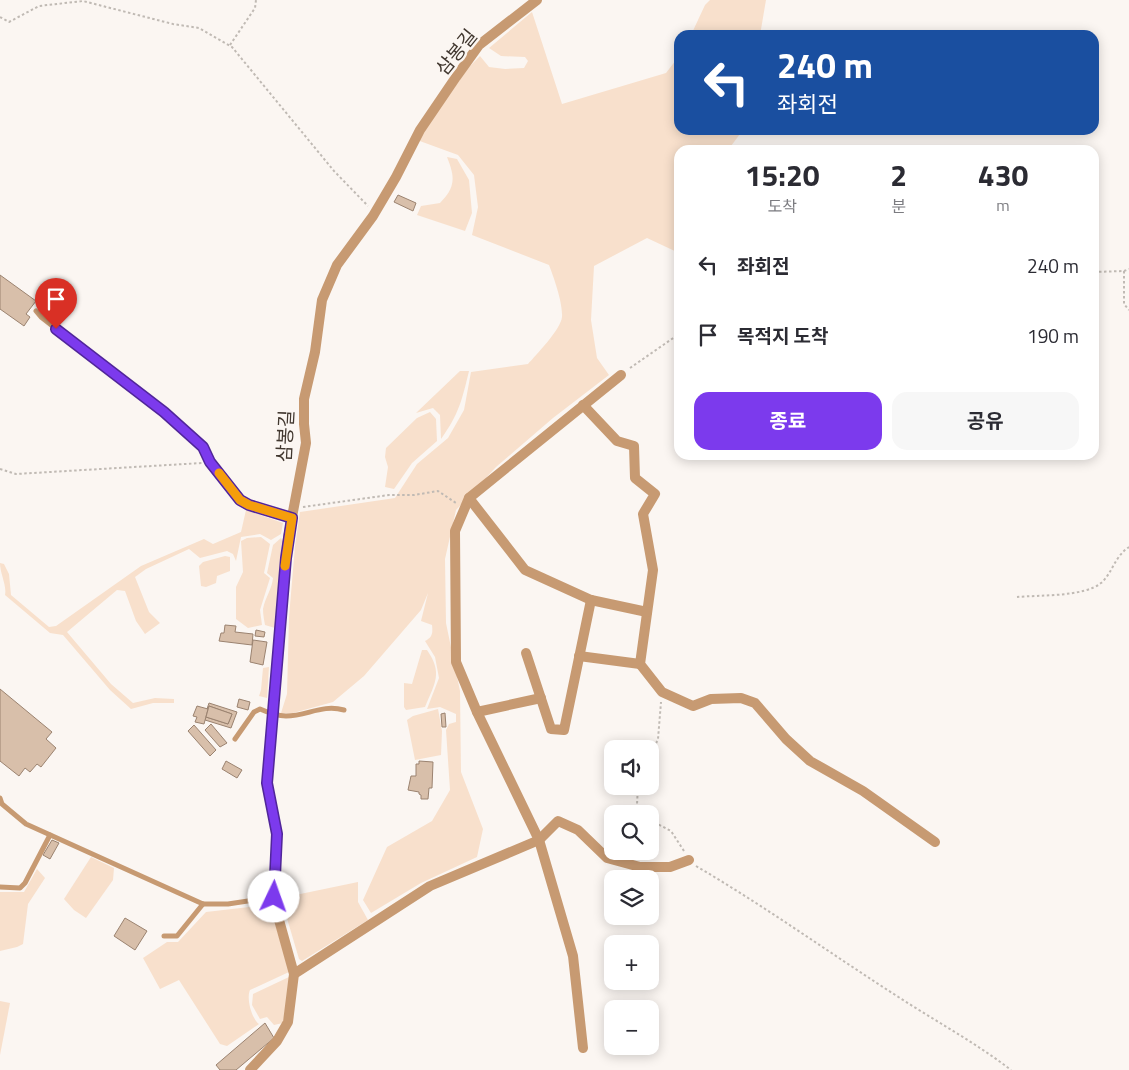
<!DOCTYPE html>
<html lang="ko">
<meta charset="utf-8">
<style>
body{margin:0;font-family:"Titillium Web","Noto Sans KR",sans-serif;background:#f7f7f7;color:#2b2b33;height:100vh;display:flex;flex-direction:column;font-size:19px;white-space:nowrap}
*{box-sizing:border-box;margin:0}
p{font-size:16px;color:#7c7c81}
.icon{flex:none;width:28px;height:28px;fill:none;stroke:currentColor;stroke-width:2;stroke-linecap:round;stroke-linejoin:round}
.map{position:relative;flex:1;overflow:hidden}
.sheet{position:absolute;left:674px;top:145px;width:425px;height:315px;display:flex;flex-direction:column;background:#fff;border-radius:15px;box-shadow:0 2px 12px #0003}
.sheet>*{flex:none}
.top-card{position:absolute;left:674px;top:30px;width:425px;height:105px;border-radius:15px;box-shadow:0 2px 12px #0003;background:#1a4fa0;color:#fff;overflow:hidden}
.controls{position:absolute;left:604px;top:740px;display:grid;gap:10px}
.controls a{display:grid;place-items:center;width:55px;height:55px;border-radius:10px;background:#fff;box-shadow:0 2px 12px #0003;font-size:25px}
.pin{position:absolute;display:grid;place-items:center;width:42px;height:42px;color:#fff;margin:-51px -21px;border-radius:50% 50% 50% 0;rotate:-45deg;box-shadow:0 0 5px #0007}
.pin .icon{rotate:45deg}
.me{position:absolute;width:55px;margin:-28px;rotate:3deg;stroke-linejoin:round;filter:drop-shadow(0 0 4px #0008)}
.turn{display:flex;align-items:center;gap:18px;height:105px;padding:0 20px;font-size:22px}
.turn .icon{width:65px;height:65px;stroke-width:2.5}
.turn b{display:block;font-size:35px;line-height:42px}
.eta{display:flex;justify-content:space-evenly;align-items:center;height:85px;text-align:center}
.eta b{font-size:30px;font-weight:700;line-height:35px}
.button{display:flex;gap:10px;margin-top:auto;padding:10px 20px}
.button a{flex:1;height:58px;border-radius:15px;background:#7c3aed;color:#fff;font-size:20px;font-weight:700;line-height:58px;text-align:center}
.button a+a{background:#f7f7f7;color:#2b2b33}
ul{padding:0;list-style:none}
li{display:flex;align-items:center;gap:15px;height:70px;padding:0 20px}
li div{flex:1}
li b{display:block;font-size:19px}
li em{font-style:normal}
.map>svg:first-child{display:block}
.green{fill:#f8e0cc}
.building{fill:#d8bfaa;stroke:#9b8370}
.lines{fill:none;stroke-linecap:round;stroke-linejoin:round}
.path{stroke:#c0bab4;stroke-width:2;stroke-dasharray:2.5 2.5;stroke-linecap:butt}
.service{stroke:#c79a72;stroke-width:5}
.minor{stroke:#c79a72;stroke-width:10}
.route-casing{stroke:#51269a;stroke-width:12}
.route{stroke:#7c3aed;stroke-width:9}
.slow{stroke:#f59e0b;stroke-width:9}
.labels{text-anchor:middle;stroke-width:5;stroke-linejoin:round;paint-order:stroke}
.street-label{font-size:19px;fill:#41372f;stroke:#fbf6f2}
</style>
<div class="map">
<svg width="1129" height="1070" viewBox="0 0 1129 1070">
<rect width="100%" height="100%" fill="#fbf6f2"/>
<!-- green -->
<g class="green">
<polygon points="710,0 766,0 760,35 691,35 705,5"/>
<path d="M532 12 562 104 666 73 679 56V130H743L728 150H679V253L647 238 594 266 591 320 597 358 609 375 553 418 496 467 456 510 445 559 446 623 460 691 461 772 483 829 477 857 421 883 371 913 363 900 387 847 432 821 450 790 446 730 449 724 456 722V714L440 707 427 709 439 678 435 657 425 641C432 637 433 634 432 625L421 621 428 593 421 610 364 676 333 702 293 713H281L287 694 289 617 295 546 300 512 395 498 417 464 448 438 464 410 471 372 528 364C536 355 561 329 562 317 563 303 554 278 549 265L472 235 478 207 474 175 458 155 417 140 469 67 480 56 489 67 505 69 524 68 528 61 525 57 501 56 489 48Z"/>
<path d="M447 157 457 159 469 180 472 213 465 231 417 215 421 206 440 203C456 187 455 177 447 157Z"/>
<path d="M460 371H469C462 400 459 414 441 439L440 415 433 408 416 413Z"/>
<polygon points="430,412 436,419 437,441 412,463 394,489 385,487 388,467 385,457 386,448 417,418"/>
<path d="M246 510 283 523 281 534 271 540 260 534 241 537 236 561 233 554 227 551 200 558 189 549 146 569 135 577 149 612 160 623 145 634 136 621 125 591 117 590 67 632 111 684 133 703 155 698 174 699V703H153L131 709 110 690 63 635 50 633 5 595C7 585 0 574 0 563L4 564 9 574 11 595 49 627 56 626 141 566 204 539 213 544 241 532Z"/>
<polygon points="261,537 270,544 264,573 270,578 260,610 262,625 248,628 236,619 236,587 243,572 241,541 247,538"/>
<path d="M281 538 283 542 275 628 265 625C264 620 263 614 263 609 265 598 272 589 273 578L267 573 273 545Z"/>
<polygon points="225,556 230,557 230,571 217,576 216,583 206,587 201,586 199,566 203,562"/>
<path d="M422 650H427C443 673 435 683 425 707L406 710 404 707V683L412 684Z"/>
<polygon points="269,667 267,698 259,696 261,690 263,668"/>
<polygon points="438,709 442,731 441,755 415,760 407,720 413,716"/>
<polygon points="91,857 114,868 113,880 86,918 74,910 64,899"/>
<polygon points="37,869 45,878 28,904 23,944 17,947 0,951 0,892 24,892"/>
<polygon points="358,882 358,902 368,920 302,961 299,959 281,898"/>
<path d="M266 905 271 909 289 972 250 990C246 999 252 1019 259 1024L227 1046 220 1044 179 980 160 989 143 958 167 942H178L206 912Z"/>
<polygon points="289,977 290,980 283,1023 274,1025 267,1017 260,1019 252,1005 253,994"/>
<polygon points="0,1001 10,1003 0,1055"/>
</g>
<!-- building -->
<g class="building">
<polygon points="398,195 416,203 413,211 394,202"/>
<polygon points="0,275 36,301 26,314 30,317 24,326 0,309"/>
<polygon points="225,625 236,626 235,632 253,634 252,645 219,641 221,633 224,633"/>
<polygon points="256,630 265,632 264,637 255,636"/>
<polygon points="253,640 267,642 263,665 250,662"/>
<polygon points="0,689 52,732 46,739 56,748 41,767 37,764 30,772 25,768 19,776 0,761"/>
<polygon points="239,699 250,702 248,710 237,707"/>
<polygon points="209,703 237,712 231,728 205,720 206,717 228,724 232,714 209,706 207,709"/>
<polygon points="197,706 208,709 204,724 195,722 197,717 193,716"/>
<polygon points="209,706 232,714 228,724 206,717"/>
<polygon points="445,713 446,727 442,727 441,714"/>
<polygon points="211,724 227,743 220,747 205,730"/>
<polygon points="194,725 216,750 210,756 188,731"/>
<polygon points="226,761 242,770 237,778 222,769"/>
<polygon points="419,761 433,762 432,788 429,788 428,799 421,799 421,795 419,794 419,792 408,790 411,776 416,776 416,764 419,764"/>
<polygon points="52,840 59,843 50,859 43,855"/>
<polygon points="125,918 147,931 135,950 114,936"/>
<polygon points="265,1023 274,1038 236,1070 220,1070 216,1065"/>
</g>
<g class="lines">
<!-- path -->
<g class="path">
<polyline points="0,17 9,22 39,6 83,1 173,24 199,28 232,47 334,171 368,206"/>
<polyline points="230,45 255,8 256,0"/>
<polyline points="1124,271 1124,304 1129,310"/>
<polyline points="1094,272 1124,271 1129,269"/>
<polyline points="630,368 679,334"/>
<polyline points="0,469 16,474 202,463"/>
<polyline points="303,507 389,495 414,495 438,491 456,503"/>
<path d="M1017 597C1039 595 1084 597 1101 583 1112 574 1114 557 1129 547"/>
<polyline points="650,757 658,739 661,702"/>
<polyline points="638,786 637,804 643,814"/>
<polyline points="650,820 671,831 684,851"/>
<path d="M696 866C766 907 831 954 900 998 937 1022 976 1043 1011 1070"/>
</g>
<!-- service -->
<g class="service">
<polyline points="36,311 41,317 163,412 203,447 210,462 240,500 249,505 291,517"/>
<path d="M235 739 254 712 260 709C269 713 277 716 286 716 307 716 322 704 344 710"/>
<polyline points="0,798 2,804 26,824 203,904 228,904 274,897"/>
<polyline points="0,887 20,888 25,883 50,835"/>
<polyline points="164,936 177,936 203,904"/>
</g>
<!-- minor -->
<g class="minor">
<polyline points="583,405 617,441 634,446 635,478 655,494 643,514 653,570 640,664 662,692 693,706 711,699 741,698 755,703 786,739 810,761 863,791 935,842"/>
<polyline points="469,498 525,570 591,600 647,612"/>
<polyline points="526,653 551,729 564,730 591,600"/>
<polyline points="579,656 640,664"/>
<polyline points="477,712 541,698"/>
<polyline points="294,974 430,886 539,840 558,821 578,830 607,858 640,867 670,867 689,860"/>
<polyline points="583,1048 573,956 539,840 477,712 456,662 455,531 469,498 621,375"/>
<polyline points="250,1070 277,1041 288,1022 294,974 274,902 277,834 267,783 288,538 306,443 304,424 304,399 315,352 322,300 337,265 373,216 396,177 420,130 456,77 479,45 537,0"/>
</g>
</g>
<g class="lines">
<defs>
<polyline id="route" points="56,329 164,412 203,447 210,462 240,500 249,505 292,518 286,558 267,783 277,834 274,897"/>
</defs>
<!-- route casing -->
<use href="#route" class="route-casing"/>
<!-- route -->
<use href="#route" class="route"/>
<!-- slow -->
<polyline class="slow" points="219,473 240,500 249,505 292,518 285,566"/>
</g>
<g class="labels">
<!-- street labels -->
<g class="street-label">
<text transform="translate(456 52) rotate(-51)" y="7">삼봉길</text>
<text transform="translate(285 436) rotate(-87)" y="7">삼봉길</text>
</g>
</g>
</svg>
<div class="controls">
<a><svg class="icon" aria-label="sound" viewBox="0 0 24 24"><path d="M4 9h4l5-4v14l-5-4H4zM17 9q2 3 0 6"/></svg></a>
<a><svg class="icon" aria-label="search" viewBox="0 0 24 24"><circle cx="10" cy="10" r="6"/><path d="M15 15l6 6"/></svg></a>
<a><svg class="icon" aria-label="layers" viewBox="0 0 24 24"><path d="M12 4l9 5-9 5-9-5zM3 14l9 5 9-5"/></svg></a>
<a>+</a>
<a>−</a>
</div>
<div class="pin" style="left:56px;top:329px;background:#d93025"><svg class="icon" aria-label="arrive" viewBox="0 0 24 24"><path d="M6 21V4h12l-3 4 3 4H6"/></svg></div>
<svg class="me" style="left:274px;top:897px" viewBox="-20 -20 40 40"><circle r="19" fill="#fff"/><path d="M0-13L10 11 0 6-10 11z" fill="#7c3aed"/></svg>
<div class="top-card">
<div class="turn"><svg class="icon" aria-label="left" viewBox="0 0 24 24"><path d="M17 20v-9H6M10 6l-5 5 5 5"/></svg><div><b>240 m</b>좌회전</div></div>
</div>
<section class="sheet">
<div class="eta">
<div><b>15:20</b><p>도착</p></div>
<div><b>2</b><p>분</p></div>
<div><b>430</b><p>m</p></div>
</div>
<ul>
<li><svg class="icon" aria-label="left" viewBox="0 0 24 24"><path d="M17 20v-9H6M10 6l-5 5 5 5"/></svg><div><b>좌회전</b></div><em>240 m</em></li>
<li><svg class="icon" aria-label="arrive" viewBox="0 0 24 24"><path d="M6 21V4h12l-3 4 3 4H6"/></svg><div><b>목적지 도착</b></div><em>190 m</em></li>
</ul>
<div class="button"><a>종료</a><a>공유</a></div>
</section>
</div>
